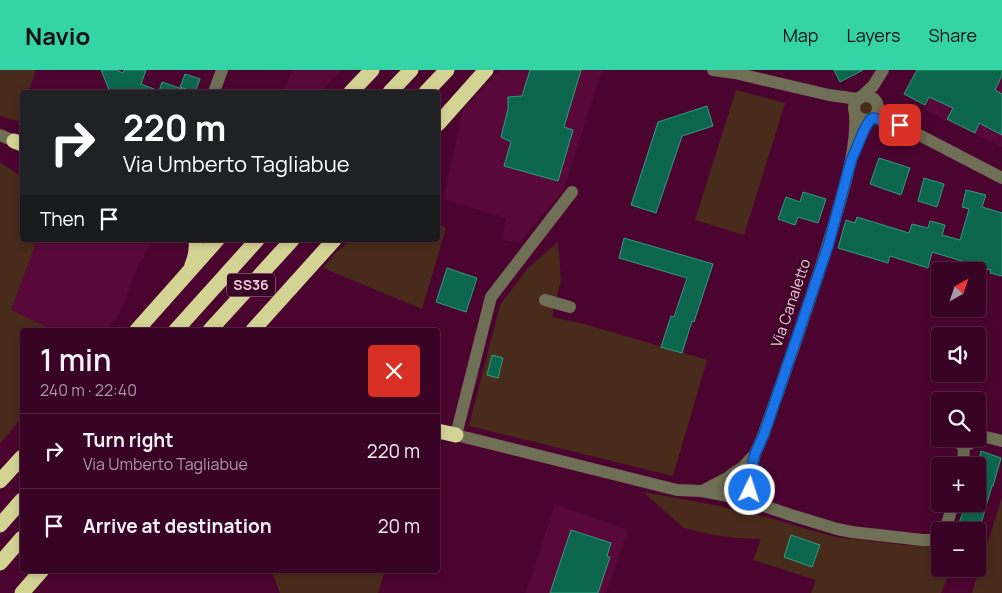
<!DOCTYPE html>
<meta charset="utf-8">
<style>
body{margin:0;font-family:Manrope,sans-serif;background:#3f0d2c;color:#f1f3f6;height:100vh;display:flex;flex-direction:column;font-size:19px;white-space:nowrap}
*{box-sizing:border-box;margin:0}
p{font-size:16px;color:#ab98a6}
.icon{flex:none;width:28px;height:28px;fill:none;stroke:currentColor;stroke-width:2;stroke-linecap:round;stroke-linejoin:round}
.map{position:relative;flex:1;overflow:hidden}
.panel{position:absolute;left:20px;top:258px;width:420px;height:245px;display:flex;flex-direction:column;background:#380324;border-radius:5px;box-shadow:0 2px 8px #0003,0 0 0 1px #522541}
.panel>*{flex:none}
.top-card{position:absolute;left:20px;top:20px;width:420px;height:152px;border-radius:5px;box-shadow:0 2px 8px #0003,0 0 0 1px #522541;background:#202124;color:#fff;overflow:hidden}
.needle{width:32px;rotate:40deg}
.tools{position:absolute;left:931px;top:192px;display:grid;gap:10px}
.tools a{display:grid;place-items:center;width:55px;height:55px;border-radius:5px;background:#380324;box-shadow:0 2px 8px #0003,0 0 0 1px #522541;font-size:25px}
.pin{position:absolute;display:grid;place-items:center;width:42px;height:42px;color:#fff;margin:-21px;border-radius:10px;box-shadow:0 2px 8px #0006}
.me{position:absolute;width:55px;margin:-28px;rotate:4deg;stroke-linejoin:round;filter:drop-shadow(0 0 4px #0008)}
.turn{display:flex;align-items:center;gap:18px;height:105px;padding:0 20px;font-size:22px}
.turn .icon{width:65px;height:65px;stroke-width:2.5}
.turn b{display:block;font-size:35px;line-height:42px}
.then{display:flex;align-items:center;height:48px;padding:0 20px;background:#0003;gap:10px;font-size:19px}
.round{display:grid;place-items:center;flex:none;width:52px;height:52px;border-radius:5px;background:#3f0d2c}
.headline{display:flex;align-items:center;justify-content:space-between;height:85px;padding:0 20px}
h1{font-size:30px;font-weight:600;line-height:38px}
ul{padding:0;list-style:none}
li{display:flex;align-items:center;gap:15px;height:75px;padding:0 20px;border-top:1px solid #522541}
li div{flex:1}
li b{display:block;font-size:19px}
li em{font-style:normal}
header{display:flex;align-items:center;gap:30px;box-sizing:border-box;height:70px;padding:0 25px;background:#35d4a7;color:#111}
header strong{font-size:24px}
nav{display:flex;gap:28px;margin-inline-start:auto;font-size:18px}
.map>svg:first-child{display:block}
.built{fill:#58093a}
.green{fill:#482b1a}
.building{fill:#0c664e;stroke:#319e7d}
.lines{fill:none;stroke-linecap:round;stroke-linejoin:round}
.minor{stroke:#6f6f56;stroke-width:12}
.highway{stroke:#d3d494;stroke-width:15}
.route-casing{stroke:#114b97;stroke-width:12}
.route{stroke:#1a73e8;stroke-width:9}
.labels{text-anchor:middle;stroke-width:5;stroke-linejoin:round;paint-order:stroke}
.shield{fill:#390525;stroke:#ba8ca3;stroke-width:1}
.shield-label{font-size:14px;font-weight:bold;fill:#f1c6d9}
.street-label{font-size:15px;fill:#f1c6d9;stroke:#390525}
</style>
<header>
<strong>Navio</strong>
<nav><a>Map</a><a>Layers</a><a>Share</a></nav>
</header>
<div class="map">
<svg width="1002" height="523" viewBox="0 0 1002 523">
<rect width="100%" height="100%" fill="#4b0430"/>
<!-- built -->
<g class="built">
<polygon points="292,0 341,0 321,22 276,22 285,17"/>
<polygon points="500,0 602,0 563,121 519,173 502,169 506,148 443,129 463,40"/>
<polygon points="945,0 1002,0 1002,77 925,40"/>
<polygon points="37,170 154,170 137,197 120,244 105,260 53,260 11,240"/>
<polygon points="555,434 628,460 606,523 526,523"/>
</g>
<!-- green -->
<g class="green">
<polygon points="0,0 36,0 28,22 22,22 22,38 18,51 0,46"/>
<polygon points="736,20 785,33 744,165 695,150"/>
<circle cx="866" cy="38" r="8"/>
<polygon points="0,92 22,107 22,170 37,170 11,240 53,260 22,260 22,347 0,374"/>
<polygon points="438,155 446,158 422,239 323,198 335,183 352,170 438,170"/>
<polygon points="558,172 561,209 552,247 584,254 707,290 673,406 469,356 500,235 528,198"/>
<polygon points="643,422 715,435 769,448 835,467 905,475 940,477 940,499 951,499 941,523 811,523 816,510 753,490 761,469 735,468 709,464 684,458"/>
<polygon points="1002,427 1002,523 972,523"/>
<polygon points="271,500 385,500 378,523 280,523"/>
</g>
<!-- building -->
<g class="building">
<polygon points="101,0 116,0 123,3 124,0 146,0 141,14 159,21 162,12 188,21 188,22 110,22"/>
<polygon points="530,0 581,0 564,57 573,60 558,111 504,96 511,72 501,67 508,39 508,27 522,26"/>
<polygon points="834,0 863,0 840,12"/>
<polygon points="917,0 1002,0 1002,5 995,20 1002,24 1002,65 979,53 975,63 947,49 953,38 929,27 925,35 904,24"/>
<polygon points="185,4 200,9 195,22 180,17"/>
<polygon points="707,36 713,56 682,66 656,143 631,135 658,52"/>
<polygon points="879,88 910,98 901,125 870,114"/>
<polygon points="924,108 944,114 937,137 918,131"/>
<polygon points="966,120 986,125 982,137 1002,143 1002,206 990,203 991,200 985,199 985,198 932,182 928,198 890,186 888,193 838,178 846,150 855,153 857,147 909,163 912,154 928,158 930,151 945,155 942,165 960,170 969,139 962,137"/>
<polygon points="803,122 826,129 818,153 798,147 795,155 778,149 786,127 800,132"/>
<polygon points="624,168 713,194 694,252 692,251 682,283 661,277 671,246 674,247 687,208 619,188"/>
<polygon points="447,198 477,208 466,242 436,232"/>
<polygon points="492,285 503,288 498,308 487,305"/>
<polygon points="981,381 1001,388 993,416 992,416 980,457 978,456 978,455 975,461 956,461 966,434 978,434 978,393"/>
<polygon points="571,460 611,473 607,486 610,487 598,523 550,523"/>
<polygon points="791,465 820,475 812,497 784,487"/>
</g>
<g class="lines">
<!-- minor -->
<g class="minor">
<polyline points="713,0 735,3 829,25 858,29"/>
<polyline points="214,22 222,0"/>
<circle cx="866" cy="38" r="12"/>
<polyline points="861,27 873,16 883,0"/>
<polyline points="873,48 900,55 1002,108"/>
<polyline points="0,65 14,71"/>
<polyline points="572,122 491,227 456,365 677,420 702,421"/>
<polyline points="545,230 570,237"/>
<polyline points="978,365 1002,371"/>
<polyline points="957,369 960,374 964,375 969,374 971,369"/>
<path d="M755 384 764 363C789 290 816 218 837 143 846 110 857 78 855 43"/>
<polyline points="963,396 964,375"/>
<circle cx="738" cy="416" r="13"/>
<polyline points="732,404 743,397 755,384 751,401 751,412"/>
<polyline points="729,407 702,421 733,427"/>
<polyline points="748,424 764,436 791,445 837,459 852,462 922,470 937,470 940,467"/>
<polyline points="945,461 953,434"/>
</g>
<!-- highway -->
<g class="highway">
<polyline points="351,22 372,0"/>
<polyline points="390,22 411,0"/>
<polyline points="426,22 447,0"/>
<polyline points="438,54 486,0"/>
<polyline points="14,71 22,74"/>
<path d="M192 195C196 186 197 180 196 170"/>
<polyline points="137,260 217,170"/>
<polyline points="176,260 257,170"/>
<polyline points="210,260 292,170"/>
<polyline points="253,260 334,170"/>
<polyline points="438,361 456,365"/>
<polyline points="0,411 22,387"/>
<polyline points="0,455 22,430"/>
<polyline points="0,493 22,468"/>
<polyline points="22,523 42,500"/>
</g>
</g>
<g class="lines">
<defs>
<polyline id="route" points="750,420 751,401 755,384 764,364 828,176 851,91 864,60 870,50 873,48 900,55"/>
</defs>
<!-- route casing -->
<use href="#route" class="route-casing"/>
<!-- route -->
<use href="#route" class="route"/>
</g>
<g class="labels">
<!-- shield labels -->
<rect class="shield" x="227" y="203.5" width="48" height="23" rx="4"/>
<g class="shield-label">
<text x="251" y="220">SS36</text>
</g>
<!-- street labels -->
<g class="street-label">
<text transform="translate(791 233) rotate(-71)" y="5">Via Canaletto</text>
</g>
</g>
</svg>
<div class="tools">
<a><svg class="needle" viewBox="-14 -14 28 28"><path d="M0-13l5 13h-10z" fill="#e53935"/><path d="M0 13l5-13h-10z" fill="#ab98a6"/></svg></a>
<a><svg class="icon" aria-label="sound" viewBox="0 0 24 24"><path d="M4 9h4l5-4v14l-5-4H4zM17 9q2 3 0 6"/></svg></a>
<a><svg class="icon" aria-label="search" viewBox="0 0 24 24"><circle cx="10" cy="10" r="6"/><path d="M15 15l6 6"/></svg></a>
<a>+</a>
<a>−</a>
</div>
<div class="pin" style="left:900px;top:55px;background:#d93025"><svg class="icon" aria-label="arrive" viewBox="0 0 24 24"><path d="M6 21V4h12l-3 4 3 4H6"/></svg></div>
<svg class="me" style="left:750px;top:420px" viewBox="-20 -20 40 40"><circle r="17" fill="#1a73e8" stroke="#fff" stroke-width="3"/><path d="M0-11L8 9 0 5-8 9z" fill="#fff"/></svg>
<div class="top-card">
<div class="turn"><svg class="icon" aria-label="right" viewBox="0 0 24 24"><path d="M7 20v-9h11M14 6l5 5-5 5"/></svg><div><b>220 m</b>Via Umberto Tagliabue</div></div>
<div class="then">Then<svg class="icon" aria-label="arrive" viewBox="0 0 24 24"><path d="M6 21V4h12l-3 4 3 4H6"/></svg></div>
</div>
<section class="panel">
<div class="headline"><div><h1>1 min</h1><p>240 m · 22:40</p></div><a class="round" style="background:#d93025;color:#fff"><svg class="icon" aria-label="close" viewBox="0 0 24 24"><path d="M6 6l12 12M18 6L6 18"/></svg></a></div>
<ul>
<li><svg class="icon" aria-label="right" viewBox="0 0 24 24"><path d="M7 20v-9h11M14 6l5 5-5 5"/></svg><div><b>Turn right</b><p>Via Umberto Tagliabue</p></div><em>220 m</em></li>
<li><svg class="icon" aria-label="arrive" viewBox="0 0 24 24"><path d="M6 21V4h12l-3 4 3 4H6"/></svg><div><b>Arrive at destination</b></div><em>20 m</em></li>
</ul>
</section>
</div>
